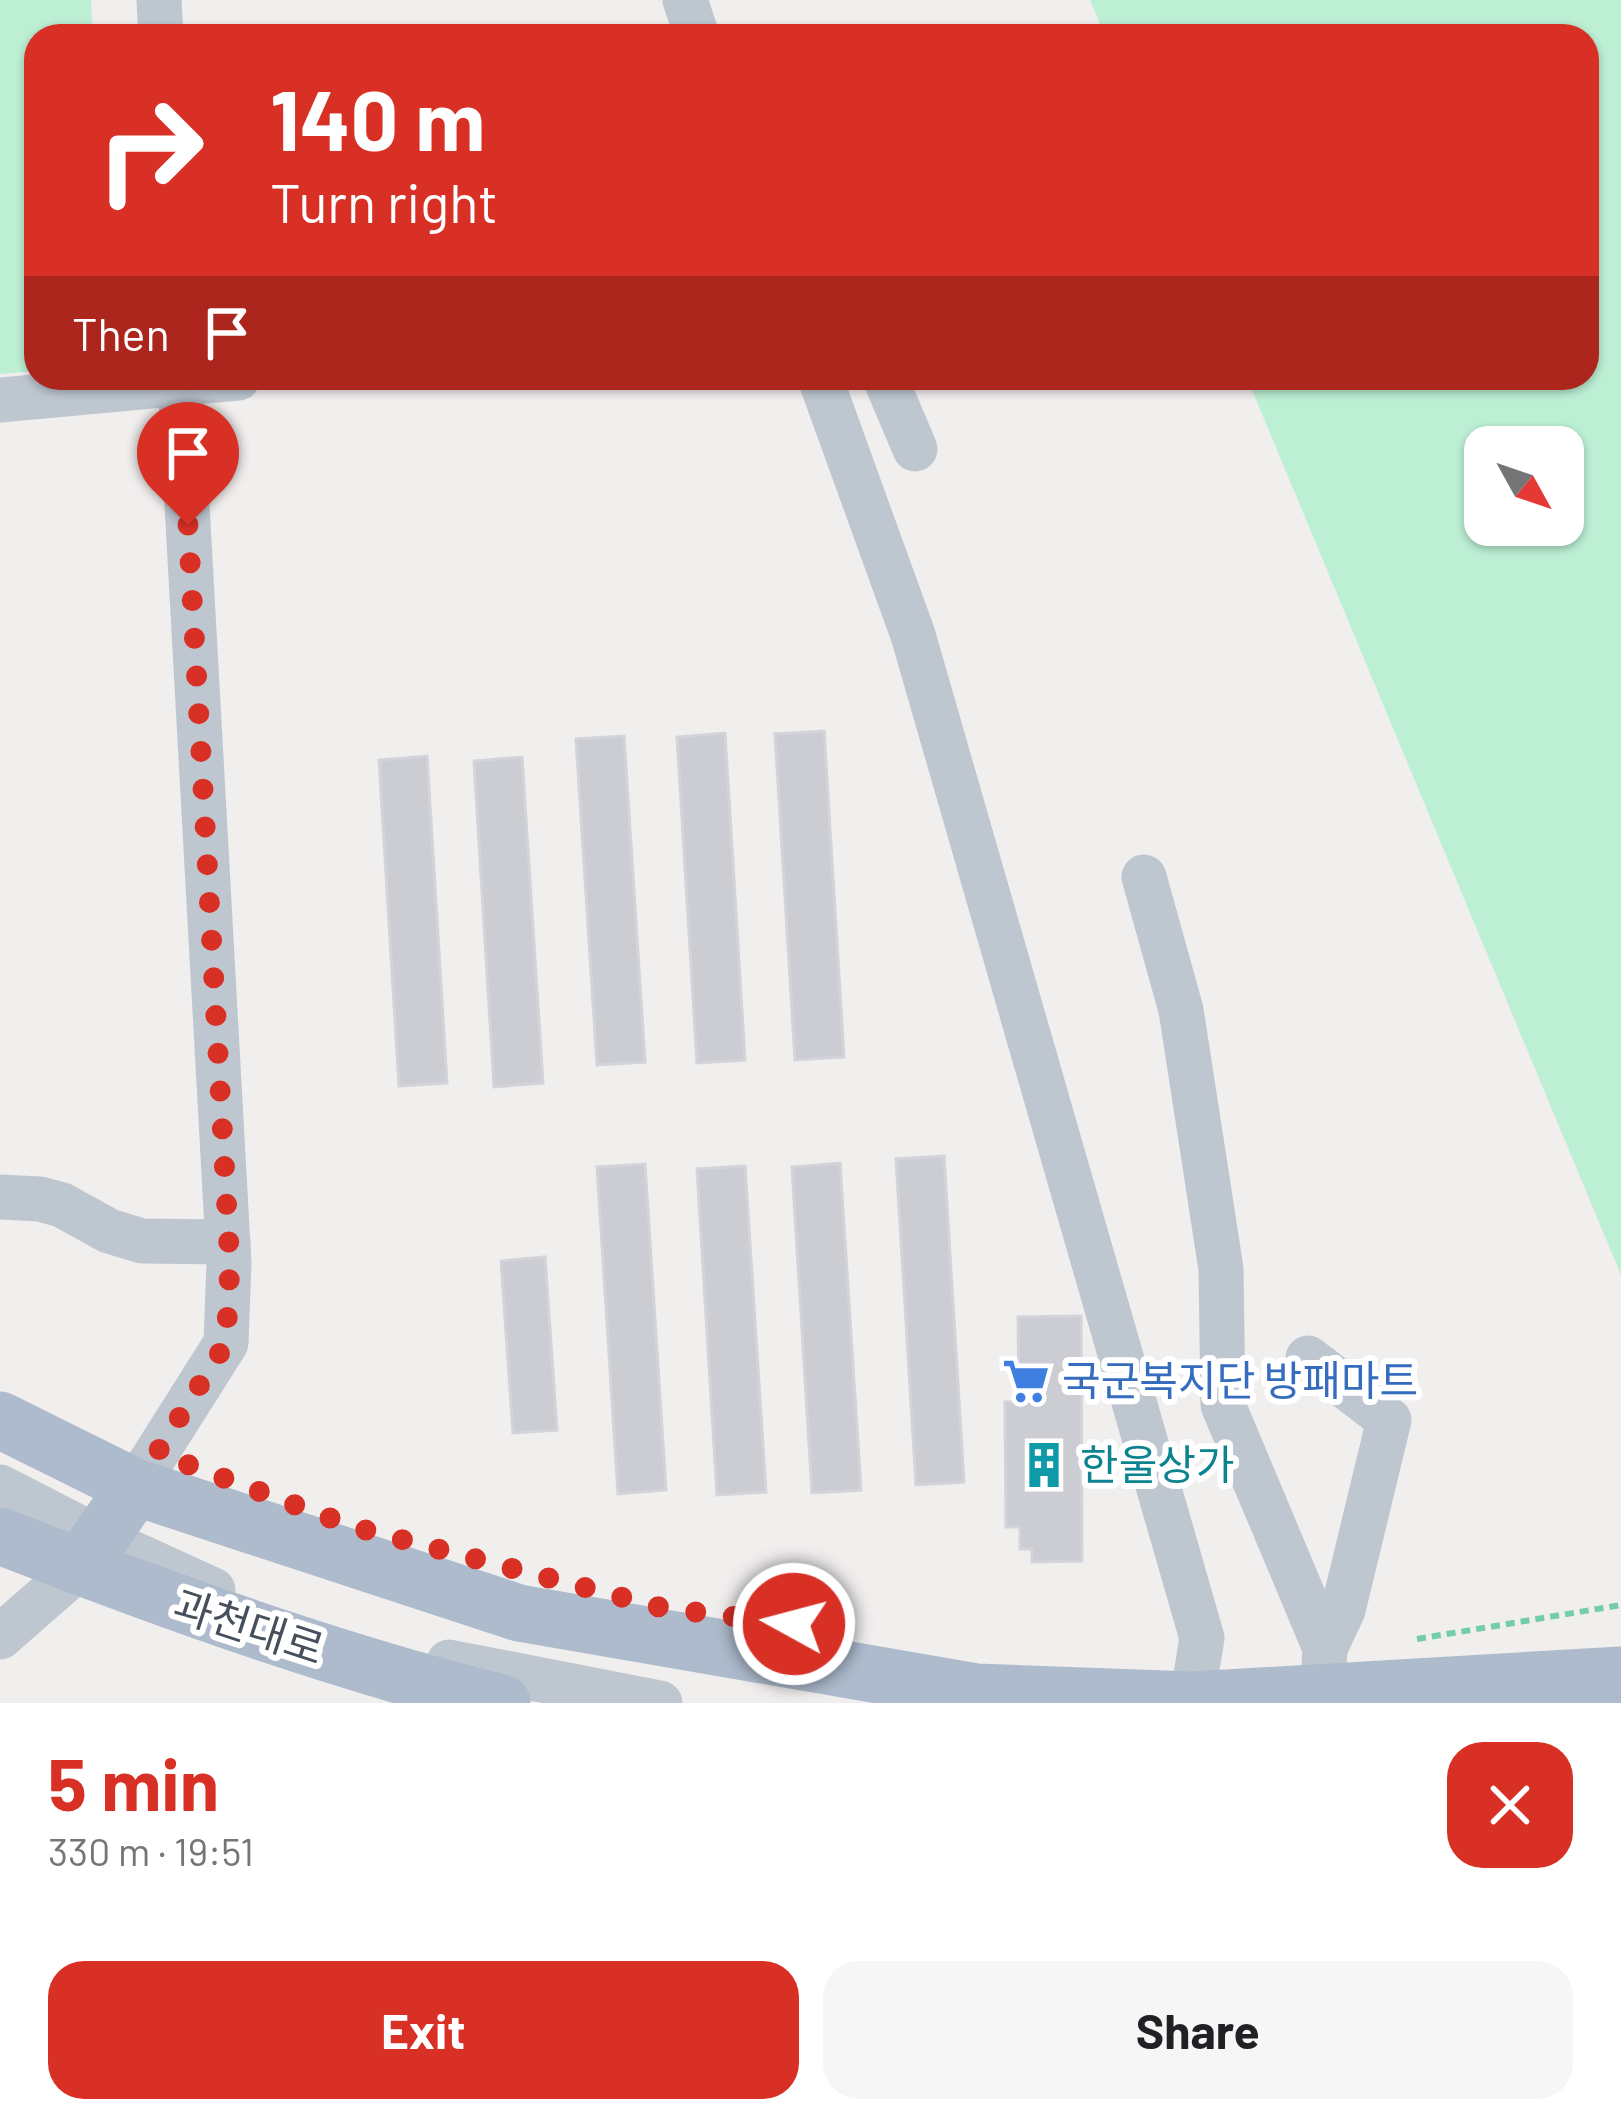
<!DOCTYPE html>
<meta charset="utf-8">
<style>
body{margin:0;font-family:Barlow,"Noto Sans KR",sans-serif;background:#f6f6f6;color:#202124;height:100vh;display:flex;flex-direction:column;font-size:45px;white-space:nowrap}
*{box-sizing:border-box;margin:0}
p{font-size:39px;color:#757577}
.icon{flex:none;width:66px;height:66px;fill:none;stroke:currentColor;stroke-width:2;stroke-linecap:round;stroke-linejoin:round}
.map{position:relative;height:1703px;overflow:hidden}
.side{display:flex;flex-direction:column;background:#fff;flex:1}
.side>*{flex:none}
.banner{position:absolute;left:24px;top:24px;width:1575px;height:366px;border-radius:36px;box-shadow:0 3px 9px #0004;background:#d93025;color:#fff;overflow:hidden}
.needle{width:78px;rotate:130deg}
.fabs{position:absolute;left:1464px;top:426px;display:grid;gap:24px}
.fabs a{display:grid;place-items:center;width:120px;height:120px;border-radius:24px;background:#fff;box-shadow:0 3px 9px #0004;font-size:60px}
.pin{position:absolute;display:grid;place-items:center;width:102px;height:102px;color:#fff;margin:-123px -51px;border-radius:50% 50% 50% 0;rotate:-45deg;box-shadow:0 0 12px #0007}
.pin .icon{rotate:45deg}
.me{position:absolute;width:132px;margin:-66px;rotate:277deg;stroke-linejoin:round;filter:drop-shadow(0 0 9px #0008)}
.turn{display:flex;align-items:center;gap:42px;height:252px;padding:0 48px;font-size:54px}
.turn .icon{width:156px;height:156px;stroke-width:2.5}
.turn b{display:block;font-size:84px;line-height:102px}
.then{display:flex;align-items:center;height:114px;padding:0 48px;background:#0003;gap:24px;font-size:45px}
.round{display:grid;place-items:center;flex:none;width:126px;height:126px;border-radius:36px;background:#f6f6f6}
.summary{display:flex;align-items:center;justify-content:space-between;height:204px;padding:0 48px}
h1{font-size:72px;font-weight:700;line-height:90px;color:#d93025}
.action{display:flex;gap:24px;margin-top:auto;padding:24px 48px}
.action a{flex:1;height:138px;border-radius:36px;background:#d93025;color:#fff;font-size:48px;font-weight:700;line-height:138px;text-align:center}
.action a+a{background:#f6f6f6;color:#202124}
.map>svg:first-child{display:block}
.green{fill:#bcefd4;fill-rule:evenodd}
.building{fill:#cbcdd3;stroke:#d2d4da;stroke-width:3}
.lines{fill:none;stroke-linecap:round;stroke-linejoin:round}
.path{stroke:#74cda9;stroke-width:6;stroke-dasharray:9 6;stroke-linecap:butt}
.minor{stroke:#bec7d0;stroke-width:45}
.major{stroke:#adbbcd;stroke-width:57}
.route{stroke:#d93025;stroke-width:21;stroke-dasharray:0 37.8}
.labels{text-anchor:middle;stroke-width:12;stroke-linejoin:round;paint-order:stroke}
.shop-label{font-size:42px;fill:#366cbe;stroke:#fff;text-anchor:start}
.culture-label{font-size:42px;fill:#0d838f;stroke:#fff;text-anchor:start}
.street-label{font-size:42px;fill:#46505c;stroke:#fff}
</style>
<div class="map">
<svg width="1621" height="1703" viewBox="0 0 1621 1703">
<rect width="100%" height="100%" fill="#f1eeee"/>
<!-- green -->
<g class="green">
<polygon points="0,0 91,0 93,36 36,36 36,371 0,374"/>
<path d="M1090 0H1621V1275L1247 378H1587V36H1105ZM1485 447H1563V525H1485Z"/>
</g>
<!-- building -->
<g class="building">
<polygon points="824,731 844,1057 795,1060 775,734"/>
<polygon points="725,733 745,1060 697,1063 677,737"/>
<polygon points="624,736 645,1062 597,1065 576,739"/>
<polygon points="427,756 447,1083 399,1086 379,760"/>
<polygon points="522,757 543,1083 494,1087 474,761"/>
<polygon points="944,1156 964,1482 916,1485 896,1159"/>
<polygon points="840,1163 861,1490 812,1493 792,1167"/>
<polygon points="645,1164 666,1490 618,1494 597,1167"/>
<polygon points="745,1166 766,1492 717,1495 697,1169"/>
<polygon points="545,1257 557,1430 513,1433 501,1261"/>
<polygon points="1081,1316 1082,1561 1032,1562 1032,1549 1020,1549 1020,1527 1006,1527 1005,1402 1019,1402 1018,1317"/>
</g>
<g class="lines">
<!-- path -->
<polyline class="path" points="1417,1639 1621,1605"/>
<!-- minor -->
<g class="minor">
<polyline points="159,0 161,36"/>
<polyline points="685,0 697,36"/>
<polyline points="820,378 913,635 1202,1638 1192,1700"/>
<polyline points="885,378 915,449"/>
<polyline points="0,400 238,378"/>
<polyline points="1144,877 1181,1010 1221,1269 1223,1405 1325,1648"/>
<polyline points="0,1197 40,1199 62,1205 109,1231 142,1241 228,1242"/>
<polyline points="1308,1358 1389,1420 1343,1610 1325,1648 1324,1665"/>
<polyline points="0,1487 99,1538 213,1590"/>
<polyline points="135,1487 226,1343 229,1264 180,378"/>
<polyline points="0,1637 80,1567"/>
<polyline points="449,1662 660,1703"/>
</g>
<!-- major -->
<g class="major">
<polyline points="0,1420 135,1487 519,1613 977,1692 1192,1700 1621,1675"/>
<path d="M0 1536C165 1600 330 1660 502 1703"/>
<polyline points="80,1567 135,1487"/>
</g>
</g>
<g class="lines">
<!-- route -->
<polyline class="route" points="188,525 230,1264 226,1343 157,1453 354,1527 663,1608 794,1624"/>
</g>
<!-- icons -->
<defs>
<symbol id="supermarket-bare" viewBox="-9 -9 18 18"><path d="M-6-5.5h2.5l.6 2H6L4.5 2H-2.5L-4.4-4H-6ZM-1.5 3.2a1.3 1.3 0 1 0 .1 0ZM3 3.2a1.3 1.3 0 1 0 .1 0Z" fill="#3f7fe0" stroke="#fff" stroke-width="2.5" paint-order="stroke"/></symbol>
<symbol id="building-bare" viewBox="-9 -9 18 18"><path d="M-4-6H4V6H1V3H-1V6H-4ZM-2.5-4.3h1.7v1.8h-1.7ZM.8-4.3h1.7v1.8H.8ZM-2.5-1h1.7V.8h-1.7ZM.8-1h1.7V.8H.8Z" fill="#0f9aa8" stroke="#fff" stroke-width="2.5" paint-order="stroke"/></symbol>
</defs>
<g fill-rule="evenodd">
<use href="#supermarket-bare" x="993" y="1348" width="66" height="66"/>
<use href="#building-bare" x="1011" y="1432" width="66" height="66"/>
</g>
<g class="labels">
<!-- shop labels -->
<g class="shop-label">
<text x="1062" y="1396">국군복지단 방패마트</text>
</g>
<!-- culture labels -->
<g class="culture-label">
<text x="1080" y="1480">한울상가</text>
</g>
<!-- street labels -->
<g class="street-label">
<text transform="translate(249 1627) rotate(18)" y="15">과천대로</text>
</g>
</g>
</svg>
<div class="fabs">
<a><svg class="needle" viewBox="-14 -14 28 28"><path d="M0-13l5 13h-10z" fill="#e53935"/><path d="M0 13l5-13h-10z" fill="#757577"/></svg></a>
</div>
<div class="pin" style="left:188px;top:525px;background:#d93025"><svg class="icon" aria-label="arrive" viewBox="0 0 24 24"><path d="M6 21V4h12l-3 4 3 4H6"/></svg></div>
<svg class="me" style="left:794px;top:1624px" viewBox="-20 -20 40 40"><circle r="17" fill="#d93025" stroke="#fff" stroke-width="3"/><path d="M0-11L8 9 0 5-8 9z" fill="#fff"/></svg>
<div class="banner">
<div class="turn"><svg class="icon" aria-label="right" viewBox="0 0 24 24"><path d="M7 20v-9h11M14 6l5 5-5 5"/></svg><div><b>140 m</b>Turn right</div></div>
<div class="then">Then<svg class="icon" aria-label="arrive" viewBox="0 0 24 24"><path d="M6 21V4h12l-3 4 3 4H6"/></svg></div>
</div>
</div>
<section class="side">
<div class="summary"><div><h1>5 min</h1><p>330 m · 19:51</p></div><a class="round" style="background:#d93025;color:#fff"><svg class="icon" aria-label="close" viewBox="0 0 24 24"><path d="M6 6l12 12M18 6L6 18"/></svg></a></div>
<div class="action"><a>Exit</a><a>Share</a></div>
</section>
